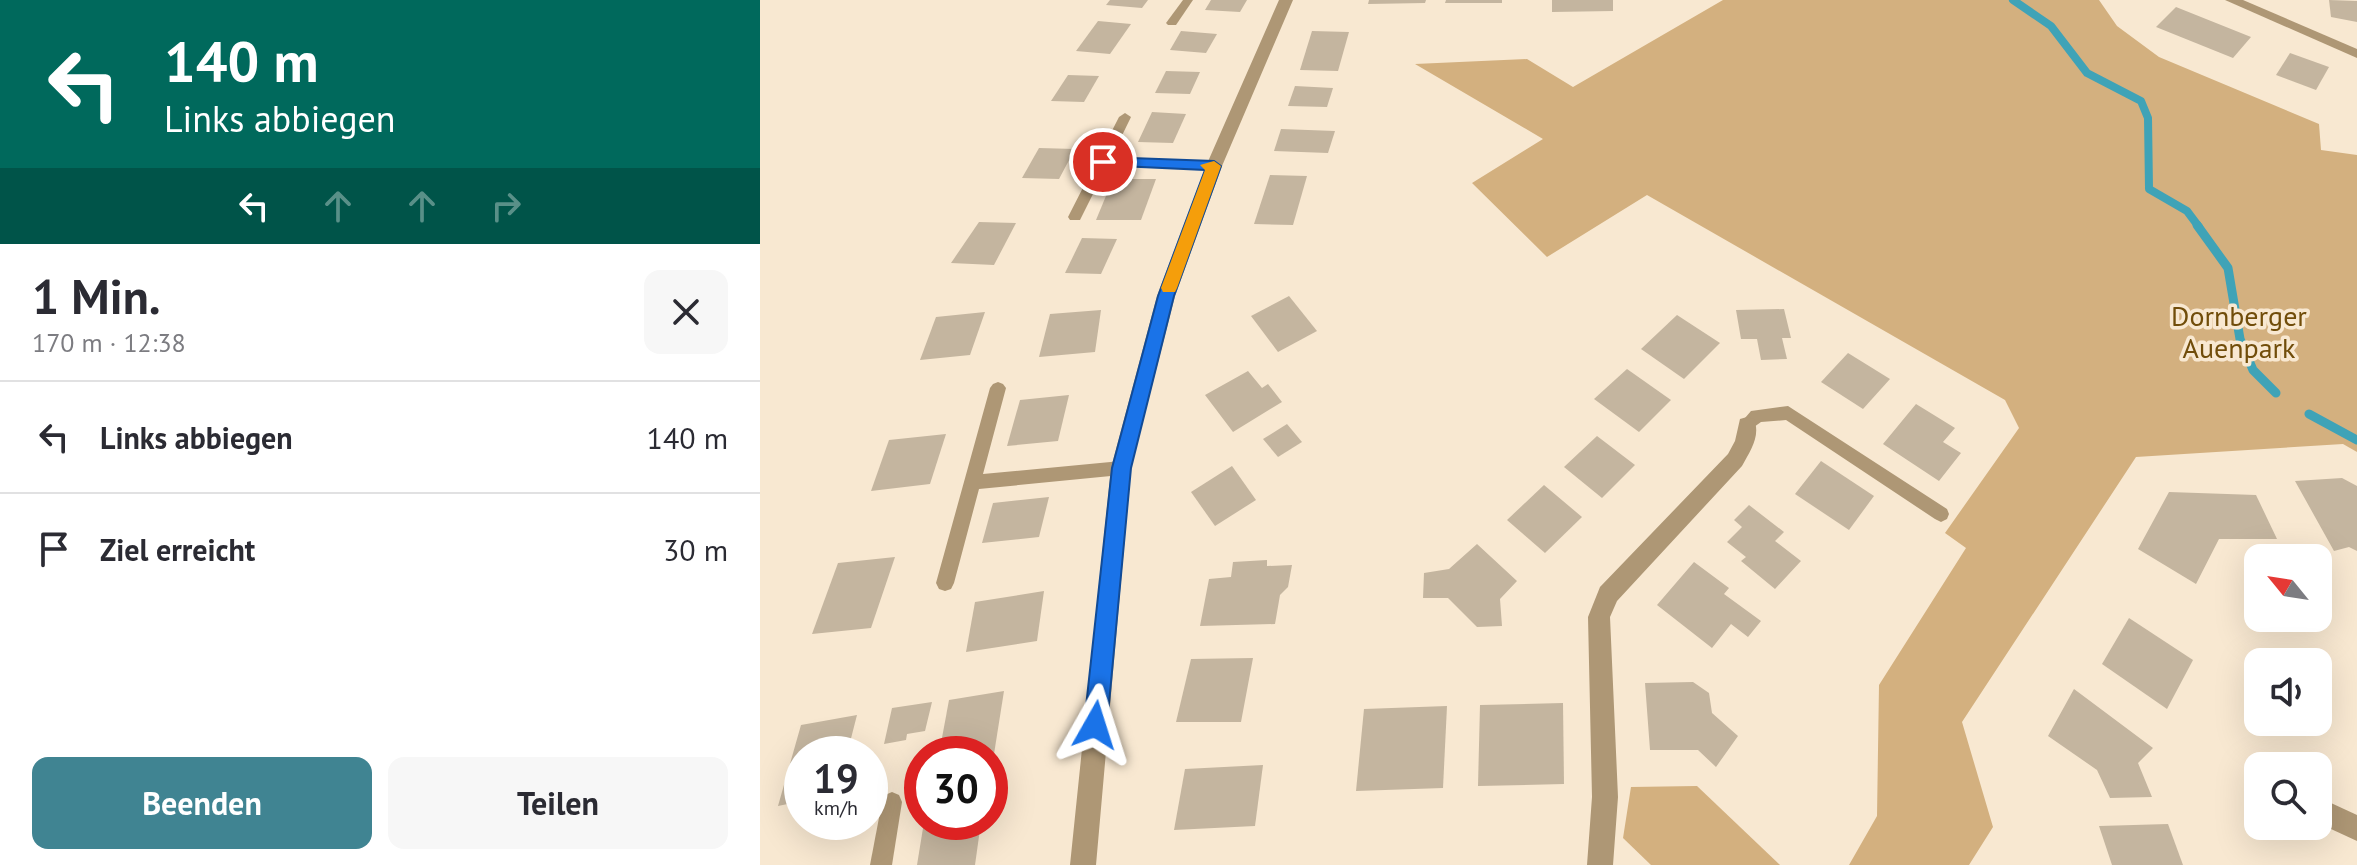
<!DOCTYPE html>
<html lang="de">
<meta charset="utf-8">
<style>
body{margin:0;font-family:"PT Sans",sans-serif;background:#f7f7f7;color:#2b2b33;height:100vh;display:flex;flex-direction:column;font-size:30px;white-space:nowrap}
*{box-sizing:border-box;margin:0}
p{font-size:26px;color:#7c7c81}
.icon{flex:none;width:44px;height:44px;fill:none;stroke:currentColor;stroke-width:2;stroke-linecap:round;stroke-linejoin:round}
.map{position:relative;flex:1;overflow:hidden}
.panel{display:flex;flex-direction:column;background:#fff;width:760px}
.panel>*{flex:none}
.guide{background:#00695c;color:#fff;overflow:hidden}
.needle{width:52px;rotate:300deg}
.tools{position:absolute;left:1484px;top:544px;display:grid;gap:16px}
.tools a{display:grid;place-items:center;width:88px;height:88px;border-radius:16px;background:#fff;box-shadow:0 8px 32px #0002;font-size:40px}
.speed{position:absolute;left:24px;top:736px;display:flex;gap:16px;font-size:40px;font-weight:700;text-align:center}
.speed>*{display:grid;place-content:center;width:104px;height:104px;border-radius:50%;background:#fff;box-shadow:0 8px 32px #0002;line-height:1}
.speed small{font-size:20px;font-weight:400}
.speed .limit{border:12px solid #d22;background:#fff;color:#111}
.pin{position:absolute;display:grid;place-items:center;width:68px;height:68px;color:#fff;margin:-34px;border:4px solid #fff;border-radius:50%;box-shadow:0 2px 8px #0007}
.me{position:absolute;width:88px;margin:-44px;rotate:6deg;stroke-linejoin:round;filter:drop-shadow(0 0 6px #0008)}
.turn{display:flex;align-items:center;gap:28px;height:168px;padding:0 32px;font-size:36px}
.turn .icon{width:104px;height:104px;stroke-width:2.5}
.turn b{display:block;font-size:56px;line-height:68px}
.lanes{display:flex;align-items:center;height:76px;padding:0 32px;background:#0003;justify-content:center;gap:40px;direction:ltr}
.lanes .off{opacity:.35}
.round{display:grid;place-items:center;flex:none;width:84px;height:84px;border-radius:16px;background:#f7f7f7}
.head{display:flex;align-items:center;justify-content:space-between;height:136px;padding:0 32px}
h1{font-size:48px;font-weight:600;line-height:60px}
.button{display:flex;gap:16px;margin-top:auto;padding:16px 32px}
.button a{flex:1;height:92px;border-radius:16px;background:#408492;color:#fff;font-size:32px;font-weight:600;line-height:92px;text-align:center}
.button a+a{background:#f7f7f7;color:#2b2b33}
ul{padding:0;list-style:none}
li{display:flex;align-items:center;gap:24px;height:112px;padding:0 32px;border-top:2px solid #e1e1e2}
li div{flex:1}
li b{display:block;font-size:30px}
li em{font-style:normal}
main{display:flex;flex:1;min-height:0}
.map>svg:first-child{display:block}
.green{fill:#d3b07f}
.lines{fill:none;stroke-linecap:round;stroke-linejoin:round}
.stream-far1{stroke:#3fa3b7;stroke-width:8}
.stream{stroke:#3fa3b7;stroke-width:9}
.building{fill:#c4b59f}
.lane{fill:#ae9775;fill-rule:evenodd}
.street{fill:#ae9775;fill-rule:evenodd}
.route{fill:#1a73e8;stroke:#114b97;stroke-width:2}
.slow{fill:#f59e0b}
.labels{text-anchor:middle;stroke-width:7;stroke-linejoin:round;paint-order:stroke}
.park-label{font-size:28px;fill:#714d0a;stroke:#f8e8d1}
</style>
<main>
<section class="panel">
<div class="guide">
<div class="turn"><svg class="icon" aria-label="left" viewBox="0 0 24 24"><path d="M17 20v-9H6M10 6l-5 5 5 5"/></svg><div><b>140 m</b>Links abbiegen</div></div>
<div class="lanes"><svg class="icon" aria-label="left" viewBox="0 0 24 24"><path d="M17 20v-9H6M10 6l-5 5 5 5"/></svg><svg class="icon off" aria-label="ahead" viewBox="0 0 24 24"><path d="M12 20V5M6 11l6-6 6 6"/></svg><svg class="icon off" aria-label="ahead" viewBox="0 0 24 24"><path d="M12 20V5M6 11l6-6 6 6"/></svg><svg class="icon off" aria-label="right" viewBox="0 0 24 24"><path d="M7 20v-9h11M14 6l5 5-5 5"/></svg></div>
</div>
<div class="head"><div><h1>1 Min.</h1><p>170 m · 12:38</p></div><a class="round"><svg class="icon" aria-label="close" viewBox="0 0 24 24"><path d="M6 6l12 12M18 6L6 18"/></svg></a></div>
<ul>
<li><svg class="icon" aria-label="left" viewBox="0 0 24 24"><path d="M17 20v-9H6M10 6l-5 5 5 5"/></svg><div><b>Links abbiegen</b></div><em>140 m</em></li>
<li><svg class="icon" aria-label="arrive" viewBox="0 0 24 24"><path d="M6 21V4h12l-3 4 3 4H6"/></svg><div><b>Ziel erreicht</b></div><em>30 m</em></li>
</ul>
<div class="button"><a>Beenden</a><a>Teilen</a></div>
</section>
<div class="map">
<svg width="1597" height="865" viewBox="0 0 1597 865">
<rect width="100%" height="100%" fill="#f8e8d1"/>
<!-- green -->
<g class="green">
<polygon points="963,0 1339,0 1357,26 1399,57 1559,124 1561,150 1597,155 1597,452 1583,444 1376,457 1202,722 1233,827 1209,865 1089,865 1117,816 1119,685 1206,548 1185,533 1259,428 1245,400 887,195 787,257 712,183 783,139 655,64 767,59 813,87"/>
<polygon points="937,786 1020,865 891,865 863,838 871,787"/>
</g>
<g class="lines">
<!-- stream-far1 -->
<polyline class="stream-far1" points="1253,0 1291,26 1327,73 1381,101 1388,118 1389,189 1427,211 1439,227"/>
<!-- stream -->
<g class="stream">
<polyline points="1437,225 1468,268 1480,339 1493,370 1516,393"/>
<polyline points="1549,414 1597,440"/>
</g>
</g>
<!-- building -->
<g class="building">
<polygon points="350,0 388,0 382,8 346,5"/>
<polygon points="451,0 487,0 480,12 445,10"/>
<polygon points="609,0 666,0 665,3 608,4"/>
<polygon points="686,0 742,0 742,3 685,3"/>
<polygon points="792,0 853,0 853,11 792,12"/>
<polygon points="1569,0 1597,1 1597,22 1571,17"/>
<polygon points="1416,7 1491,37 1473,58 1396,27"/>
<polygon points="338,21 371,24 350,54 316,51"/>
<polygon points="421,31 457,34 446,53 410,50"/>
<polygon points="552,31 589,32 578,71 540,70"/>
<polygon points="1530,53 1569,67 1556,90 1516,75"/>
<polygon points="406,71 440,72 430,94 395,93"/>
<polygon points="308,75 339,76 324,102 291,101"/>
<polygon points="535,86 573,88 567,107 528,106"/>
<polygon points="392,112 426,114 413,143 378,142"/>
<polygon points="521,129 575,131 568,153 514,151"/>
<polygon points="279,148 315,149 299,179 262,178"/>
<polygon points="510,175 547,176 533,225 494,224"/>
<polygon points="353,179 396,179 381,220 336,220"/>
<polygon points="219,222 256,223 234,265 191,263"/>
<polygon points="322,238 357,239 341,274 305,273"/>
<polygon points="529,296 557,331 518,352 491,316"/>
<polygon points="1024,309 1031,338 1022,338 1027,359 1001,360 997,339 981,339 976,310"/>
<polygon points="341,310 335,352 279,357 290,314"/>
<polygon points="225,312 210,355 160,360 176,317"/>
<polygon points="917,315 960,343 924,379 881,349"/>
<polygon points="1088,353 1130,379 1103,409 1061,382"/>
<polygon points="867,369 911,400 879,432 834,399"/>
<polygon points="488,371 502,388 508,384 522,402 473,432 445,395"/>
<polygon points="309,395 298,441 247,446 260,400"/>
<polygon points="1156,404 1195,428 1183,442 1201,453 1179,481 1123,444"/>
<polygon points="527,424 542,442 518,457 503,439"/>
<polygon points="186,434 170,484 111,491 129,440"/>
<polygon points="837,436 875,465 842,498 804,467"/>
<polygon points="1061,461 1114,496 1089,530 1035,494"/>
<polygon points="472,466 496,500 455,526 431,492"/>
<polygon points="1582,478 1597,486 1597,551 1589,547 1574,551 1535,481"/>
<polygon points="784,485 822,517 785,553 747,520"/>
<polygon points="1409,492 1496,495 1517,539 1459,539 1436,584 1378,549"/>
<polygon points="289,497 279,537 222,543 233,503"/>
<polygon points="989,505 1024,532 1015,541 1041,561 1015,589 981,561 986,557 967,542 982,527 974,520"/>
<polygon points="717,544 757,581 740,599 742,626 717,627 688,598 663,598 664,573 689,569"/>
<polygon points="135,557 111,628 52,634 78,563"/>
<polygon points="507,560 507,566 532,565 528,587 520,595 515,624 440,626 449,579 471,577 473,562"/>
<polygon points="934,562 969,588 964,594 1001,621 988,637 971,624 952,648 897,605"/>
<polygon points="284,591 277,641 206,652 215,602"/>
<polygon points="1369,618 1433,660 1407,709 1342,664"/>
<polygon points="493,658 481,722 416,722 431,659"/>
<polygon points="933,682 949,693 952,713 978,736 956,767 938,750 890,750 885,683"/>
<polygon points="1314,689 1393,748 1378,763 1392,797 1350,798 1337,770 1288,736"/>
<polygon points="244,691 234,754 179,754 189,700"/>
<polygon points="172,702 165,731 147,734 146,740 124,744 132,708"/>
<polygon points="803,703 804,784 718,786 720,705"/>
<polygon points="687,706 683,788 596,791 604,709"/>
<polygon points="97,715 87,754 42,754 42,801 18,806 41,725"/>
<polygon points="503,765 495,826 414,830 425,769"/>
<polygon points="164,822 221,822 215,865 157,865"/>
<polygon points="1408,824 1423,865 1352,865 1339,826"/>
</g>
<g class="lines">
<!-- lane -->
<g class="lane">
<polygon points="423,0 433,0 416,25 408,25 406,23"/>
<polygon points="365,113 371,117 351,158 454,162 460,166 454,170 347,166 320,220 310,220 308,217 359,117"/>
<polygon points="238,382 243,384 246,388 223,474 361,461 367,463 369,468 367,473 361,475 219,489 194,583 191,589 185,591 179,589 176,583 230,388 233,384"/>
<polygon points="1028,406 1187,509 1189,514 1187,519 1181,522 1175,519 1026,420 1001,422 987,432 981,430 979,425 991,411"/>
<polygon points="132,792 139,795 142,802 132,865 110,865 122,802 125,795"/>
</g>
<!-- street -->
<g class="street">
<polygon points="519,0 533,0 462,166 415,296 371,468 336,865 310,865 351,468 397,296 446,166"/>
<polygon points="1465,0 1483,0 1597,49 1597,58"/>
<path d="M987 417 994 419C1001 436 990 451 982 466L857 601 850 617 858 797 853 865H827L832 797 828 617 840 587 968 454 975 441 980 419Z"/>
<polygon points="1558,797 1597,815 1597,841 1558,823"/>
</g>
</g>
<!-- route -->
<polygon class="route" points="343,157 454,161 461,166 414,296 371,468 347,725 343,733 335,736 328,733 324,725 352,468 398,296 445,170 338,165 336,162"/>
<!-- slow -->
<polygon class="slow" points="454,161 461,166 417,288 415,292 403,292 401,288 445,170 440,165"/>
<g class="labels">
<!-- park labels -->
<g class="park-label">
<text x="1479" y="326">Dornberger<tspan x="1479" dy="32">Auenpark</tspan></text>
</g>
</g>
</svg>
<div class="tools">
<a><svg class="needle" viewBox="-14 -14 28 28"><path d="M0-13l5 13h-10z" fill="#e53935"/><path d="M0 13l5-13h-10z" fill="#7c7c81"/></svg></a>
<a><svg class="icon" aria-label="sound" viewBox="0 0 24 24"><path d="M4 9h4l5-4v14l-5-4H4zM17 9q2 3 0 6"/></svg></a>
<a><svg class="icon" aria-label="search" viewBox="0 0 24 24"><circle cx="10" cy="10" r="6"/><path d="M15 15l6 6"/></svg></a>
</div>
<div class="speed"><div>19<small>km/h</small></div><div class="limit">30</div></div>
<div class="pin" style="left:343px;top:162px;background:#d93025"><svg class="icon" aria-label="arrive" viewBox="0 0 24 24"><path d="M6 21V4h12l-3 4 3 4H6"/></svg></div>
<svg class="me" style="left:335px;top:725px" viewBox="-20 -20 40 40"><path d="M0-17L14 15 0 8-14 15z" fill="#1a73e8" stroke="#fff" stroke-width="4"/></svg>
</div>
</main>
